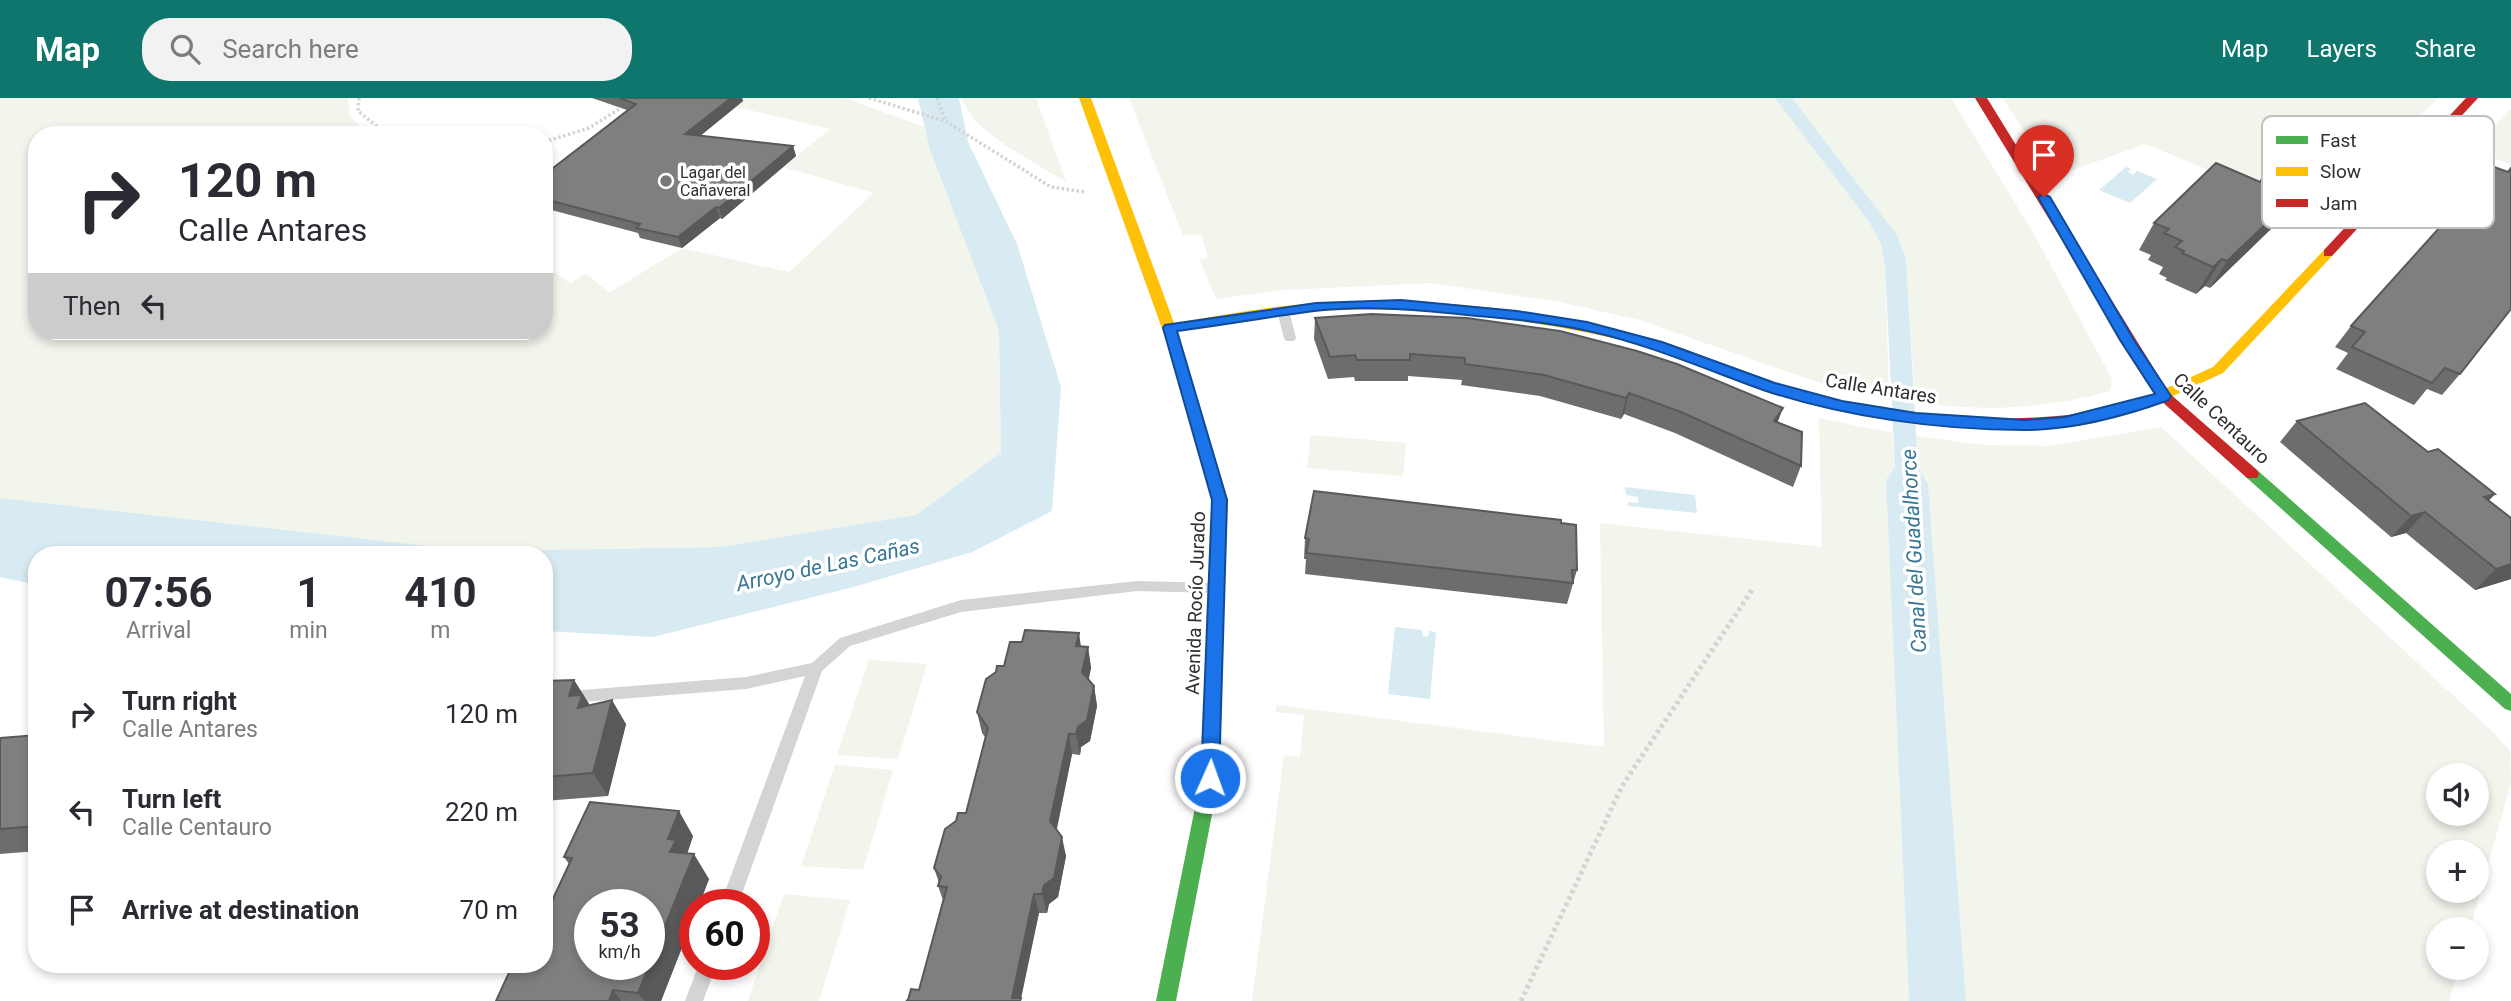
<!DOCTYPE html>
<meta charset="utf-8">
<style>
body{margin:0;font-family:Roboto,sans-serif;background:#f2f2f3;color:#2b2b33;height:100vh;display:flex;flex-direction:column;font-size:26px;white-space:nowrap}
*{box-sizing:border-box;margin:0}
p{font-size:23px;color:#7c7c81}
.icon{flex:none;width:38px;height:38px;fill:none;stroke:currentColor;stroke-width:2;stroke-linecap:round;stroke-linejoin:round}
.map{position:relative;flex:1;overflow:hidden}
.details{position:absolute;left:28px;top:448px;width:525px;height:427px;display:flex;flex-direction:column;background:#fff;border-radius:28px;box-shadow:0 4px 10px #0003}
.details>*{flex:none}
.guide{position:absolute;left:28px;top:28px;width:525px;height:214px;border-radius:28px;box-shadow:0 4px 10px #0003;background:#fff;color:#2b2b33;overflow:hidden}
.buttons{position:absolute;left:2426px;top:665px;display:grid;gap:14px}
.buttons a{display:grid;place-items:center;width:63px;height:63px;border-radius:50%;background:#fff;box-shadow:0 4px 10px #0003;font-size:35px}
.speed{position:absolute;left:574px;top:791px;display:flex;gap:14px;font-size:35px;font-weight:700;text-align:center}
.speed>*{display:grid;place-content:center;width:91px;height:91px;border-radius:50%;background:#fff;box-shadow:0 4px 10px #0003;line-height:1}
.speed small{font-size:18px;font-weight:400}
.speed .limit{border:10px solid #d22;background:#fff;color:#111}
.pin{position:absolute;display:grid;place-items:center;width:60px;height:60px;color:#fff;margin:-72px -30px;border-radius:50% 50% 50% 0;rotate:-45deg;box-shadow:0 0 7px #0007}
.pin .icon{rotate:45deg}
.me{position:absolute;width:77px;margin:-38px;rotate:2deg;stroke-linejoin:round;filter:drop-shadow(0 0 5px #0008)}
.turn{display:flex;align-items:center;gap:24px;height:147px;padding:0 35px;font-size:32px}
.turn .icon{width:91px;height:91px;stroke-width:2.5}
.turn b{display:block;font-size:49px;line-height:60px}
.then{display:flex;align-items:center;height:66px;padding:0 35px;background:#0003;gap:14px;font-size:26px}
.eta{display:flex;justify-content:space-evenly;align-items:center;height:119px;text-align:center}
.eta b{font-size:42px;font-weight:700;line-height:49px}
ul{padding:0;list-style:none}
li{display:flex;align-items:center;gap:21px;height:98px;padding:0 35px}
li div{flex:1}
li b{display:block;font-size:26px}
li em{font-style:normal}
header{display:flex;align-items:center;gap:42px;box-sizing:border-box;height:98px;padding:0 35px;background:#0f766e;color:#fff}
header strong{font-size:33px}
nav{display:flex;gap:38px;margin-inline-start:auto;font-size:24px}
.search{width:490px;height:63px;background:#f2f2f3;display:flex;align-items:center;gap:18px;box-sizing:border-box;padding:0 24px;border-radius:28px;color:#7c7c81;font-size:26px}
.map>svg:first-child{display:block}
.green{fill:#f1f5ec;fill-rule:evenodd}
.water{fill:#d8eaf2}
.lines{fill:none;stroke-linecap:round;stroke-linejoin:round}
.path-far1{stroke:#d4d4d4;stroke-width:3.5;stroke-dasharray:2.5 2.5;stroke-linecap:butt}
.path{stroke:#d4d4d4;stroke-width:5;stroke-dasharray:3.5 3.5;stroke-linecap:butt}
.lane{fill:#d4d4d4;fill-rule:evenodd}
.fast{fill:#4caf50;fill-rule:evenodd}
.slow{fill:#ffc107;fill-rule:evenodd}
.jam{fill:#c62828;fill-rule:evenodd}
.wall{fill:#6d6d6d}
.shaded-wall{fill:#595959}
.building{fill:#7f7f7f;stroke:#595959;stroke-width:2;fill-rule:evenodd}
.route{fill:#1a73e8;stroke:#114b97;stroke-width:2}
.poi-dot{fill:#787878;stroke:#fff;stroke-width:2.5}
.labels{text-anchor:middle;stroke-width:7;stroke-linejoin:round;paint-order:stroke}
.far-poi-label{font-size:16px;fill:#2f2f2f;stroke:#fff;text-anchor:start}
.street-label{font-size:19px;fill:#2f2f2f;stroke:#fff}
.water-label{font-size:21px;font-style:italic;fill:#3a7795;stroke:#fff}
.key{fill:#fff;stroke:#c1c1c1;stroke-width:2}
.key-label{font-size:19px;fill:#2f2f2f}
</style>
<header>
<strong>Map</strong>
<div class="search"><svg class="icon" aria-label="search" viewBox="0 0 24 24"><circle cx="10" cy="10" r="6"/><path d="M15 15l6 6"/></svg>Search here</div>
<nav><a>Map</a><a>Layers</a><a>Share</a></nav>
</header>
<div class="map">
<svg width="2511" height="903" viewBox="0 0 2511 903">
<rect width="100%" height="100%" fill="#fff"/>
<!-- green -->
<g class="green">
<polygon points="0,0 348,0 350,19 371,37 37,37 37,233 544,233 544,163 547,170 571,185 586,175 609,195 682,150 789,174 874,95 783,69 830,31 736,9 730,0 845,0 924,29 929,49 999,233 1001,355 916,417 721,449 472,453 0,400"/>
<polygon points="960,0 1036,0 1066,84 1008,49 979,27"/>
<polygon points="1129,0 1775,0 1869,124 1881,146 1885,168 1889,300 1826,287 1639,222 1560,204 1432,185 1284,192 1216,201 1200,162 1208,160 1201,136 1183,137"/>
<path d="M1792 0H1951L2035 138 2112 281 2110 293C2047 311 1979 314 1915 304L1906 161 1897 137Z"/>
<polygon points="2002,0 2438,0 2321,118 2145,46 2056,78"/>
<polygon points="2511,11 2511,67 2472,51"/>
<polygon points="1819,320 1892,335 1895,369 1886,382 1909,903 1252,903 1284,657 1300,659 1304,617 1275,614 1277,607 1604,649 1600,425 1822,449"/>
<path d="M2161 329 2495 636 2510 653 2511 685 2470 831H2438V870H2459L2449 903H1966L1928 387 1918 370 1916 338 1984 347 2050 348ZM2438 677H2476V716H2438ZM2438 754H2476V793H2438Z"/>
<polygon points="1311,337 1406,345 1403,378 1307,370"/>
<polygon points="869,562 927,566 898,661 837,657"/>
<polygon points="835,667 893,672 863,772 801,768"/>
<polygon points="784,796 850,802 819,903 748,903"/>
</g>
<!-- water -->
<g class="water">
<polygon points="918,0 959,0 968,44 1017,146 1061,289 1052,413 972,454 850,490 653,539 544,533 544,457 37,457 37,487 0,479 0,400 472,453 721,449 916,417 1001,355 999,233 929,49"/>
<polygon points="1775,0 1792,0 1897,137 1906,161 1918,370 1928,386 1966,903 1909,903 1886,382 1895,369 1885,168 1881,146 1869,124"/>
<polygon points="2126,69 2131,71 2128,74 2133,77 2137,73 2157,81 2130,105 2099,92"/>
<polygon points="1625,389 1695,397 1697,415 1628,408 1628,404 1638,405 1638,399 1626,397"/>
<polygon points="1395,529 1422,532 1423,538 1428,539 1429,533 1436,534 1430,601 1388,596"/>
</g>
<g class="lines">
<!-- path-far1 -->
<g class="path-far1">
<polyline points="359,0 358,13 384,34 392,37"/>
<polyline points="869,0 945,23 1051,89 1085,94"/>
<polyline points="937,0 945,22"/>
<polyline points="544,44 589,30 624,8"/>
</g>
<!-- path -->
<polyline class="path" points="1521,903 1622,688 1752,492"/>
<!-- lane -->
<g class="lane">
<polygon points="1283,209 1289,213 1296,240 1294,243 1286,243 1284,240 1277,213"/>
<polygon points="1137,483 1216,485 1221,486 1223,490 1221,494 1216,495 1137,493 961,514 850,548 822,573 738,807 720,807 805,578 746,591 544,607 544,595 746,579 812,565 840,540 961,502"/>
<polygon points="699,866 717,866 703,903 685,903"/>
</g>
<!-- fast -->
<g class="fast">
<polygon points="2252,371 2257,372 2511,596 2511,613 2505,611 2247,380 2245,376"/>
<polygon points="1214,564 1220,566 1222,571 1219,680 1176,903 1156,903 1201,680 1206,571 1208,566"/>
</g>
<!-- slow -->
<g class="slow">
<path d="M1079 0H1091L1174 225C1221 218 1269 208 1317 205 1433 197 1549 213 1661 243L1663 246 1656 250C1545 223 1433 206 1319 213 1271 216 1224 226 1177 233L1228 402 1222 571 1220 576 1214 578 1208 576 1206 571 1212 402 1173 261Z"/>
<polygon points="2328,151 2332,152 2332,158 2223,275 2149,309 2076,326 2071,324 2069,321 2071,318 2140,302 2213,269 2324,152"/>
</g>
<!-- jam -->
<g class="jam">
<polygon points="1975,0 1987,0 2169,295 2257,372 2259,376 2257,380 2247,380 2159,301"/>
<polygon points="2466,0 2478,0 2332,158 2324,158 2324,152"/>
<path d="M1656 242C1697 253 1735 274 1776 286 1872 315 1977 328 2076 316L2083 321 2076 326 2025 332 1916 325 1841 313 1765 292 1651 249 1649 246Z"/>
</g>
</g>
<!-- wall -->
<g class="wall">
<polygon points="592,0 742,0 743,3 700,38 793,48 796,58 722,121 720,120 682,150 640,140 638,135 544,110 544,77 627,12"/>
<polygon points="2260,84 2292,94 2272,130 2210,190 2205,188 2196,196 2165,182 2167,180 2159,176 2163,169 2148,162 2151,157 2139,152 2154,125"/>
<polygon points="1315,220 1778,324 1801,368 1793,389 1675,335 1624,316 1621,321 1540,298 1461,287 1462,282 1408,278 1408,283 1355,283 1354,279 1328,281 1314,241"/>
<polygon points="2351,228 2460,276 2442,297 2427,291 2414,307 2336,271 2348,255 2335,249"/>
<polygon points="2297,323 2428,354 2495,396 2489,402 2511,420 2511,481 2475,492 2406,435 2391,439 2280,344"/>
<polygon points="1561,425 1577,472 1567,506 1305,476 1306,461 1304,461 1305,440"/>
<polygon points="1081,548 1088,549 1091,570 1088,582 1094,588 1097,608 1090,643 1081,649 1080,657 1072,656 1057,731 1066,758 1058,799 1049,806 1047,815 1039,815 1024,881 919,892 943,802 938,788 939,785 934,770 966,715 985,639 982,635 977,614 1004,568"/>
<polygon points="574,582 589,606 589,608 626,626 608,698 544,703 544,583"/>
<polygon points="37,637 37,753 0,756 0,640"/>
<polygon points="693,738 687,756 709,781 661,903 496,903 521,870 569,766 564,759"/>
</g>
<!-- shaded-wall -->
<g class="shaded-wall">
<polygon points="731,0 742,0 743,3 689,47 685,36"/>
<polygon points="793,48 796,58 722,121 719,110"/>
<polygon points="2292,94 2280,113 2290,103 2272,130 2210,190 2227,163"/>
<polygon points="716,109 720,120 682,150 678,139"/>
<polygon points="2222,161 2205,188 2196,196 2213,169"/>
<polygon points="1629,295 1624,316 1621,321 1626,300"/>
<polygon points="1783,310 1775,331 1774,323"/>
<polygon points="2495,396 2475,417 2484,399"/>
<polygon points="2425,414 2406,435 2391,439 2411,418"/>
<polygon points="2511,466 2511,481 2475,492 2496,471"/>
<polygon points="1079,535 1082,556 1076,548"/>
<polygon points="1088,549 1091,570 1086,595 1082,574"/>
<polygon points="574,582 589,606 588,608 593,634 569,598"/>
<polygon points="1094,588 1097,608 1090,643 1081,649 1080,657 1076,636 1078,629"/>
<polygon points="612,602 626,626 608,698 593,675"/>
<polygon points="1069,636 1072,656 1054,742 1050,723"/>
<polygon points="679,713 693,738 686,759 694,756 709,781 699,807 695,807 695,816 661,903 645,903 638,895 670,754 668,741"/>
<polygon points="1062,739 1066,758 1058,799 1049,806 1047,815 1042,796 1044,787"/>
<polygon points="1034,796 1039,815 1021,901 1021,903 1013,903 1012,900"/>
<polygon points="613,892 621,903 609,903"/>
</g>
<!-- building -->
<g class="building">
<polygon points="619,0 731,0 685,36 793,48 719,110 716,109 678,139 636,130 640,126 544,101 544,77 636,6"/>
<polygon points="2216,65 2260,84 2262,81 2292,94 2284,102 2290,103 2227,163 2222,161 2213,169 2182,155 2184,153 2175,149 2182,143 2164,135 2169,131 2154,125"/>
<polygon points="2494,69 2508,74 2511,70 2511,211 2460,276 2445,270 2432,285 2352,249 2365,234 2351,228"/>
<polygon points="1371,216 1467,220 1560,233 1637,253 1677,266 1783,310 1774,323 1802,334 1801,368 1681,314 1629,295 1626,300 1544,277 1465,266 1465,260 1410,256 1410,262 1357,262 1355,257 1330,259 1315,220"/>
<polygon points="2365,305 2428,354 2438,351 2495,396 2484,399 2511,420 2511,466 2496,471 2425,414 2411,418 2297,323"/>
<polygon points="1314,393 1561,422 1561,425 1576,427 1577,472 1572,472 1573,485 1306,455 1309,441 1305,440"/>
<polygon points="1025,532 1079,535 1076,548 1088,549 1082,574 1094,588 1087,622 1078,629 1076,636 1069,636 1050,723 1062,739 1054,780 1044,787 1042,796 1034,796 1012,900 1021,900 1020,903 906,903 908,902 911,891 919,892 947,789 938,788 941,779 934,770 945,731 956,723 958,715 966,715 988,630 977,614 986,581 996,574 997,568 1004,568 1010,544 1022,544"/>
<polygon points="574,582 569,598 582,597 578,610 612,602 593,675 544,679 544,583"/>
<polygon points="37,637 37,728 0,731 0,640"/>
<path d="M590 704 679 713 668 741 676 742 670 754 694 756 638 895 613 892 609 903H496L512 868 521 870 523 866H544V820L572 760 564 759ZM590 807H649V866H590Z"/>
</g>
<!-- route -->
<path class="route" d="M2044 96 2050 99 2134 242 2171 298 2169 302C2125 318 2072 332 2024 332 1939 332 1844 319 1763 292 1705 271 1648 246 1588 233 1552 225 1514 221 1477 218 1423 212 1368 207 1314 213 1268 219 1223 227 1177 233L1227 402 1219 680 1217 686 1210 688 1204 686 1201 680 1212 402 1163 230 1165 227 1316 205 1401 202 1517 213 1587 224 1662 244 1775 285 1842 303 1916 315 2025 322 2065 319 2155 296 2120 242 2038 99Z"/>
<!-- markers -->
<circle class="poi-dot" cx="666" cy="83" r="7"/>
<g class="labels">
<!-- far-poi labels -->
<g class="far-poi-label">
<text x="680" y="80">Lagar del<tspan x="680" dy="18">Cañaveral</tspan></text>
</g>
<!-- street labels -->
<g class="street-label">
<text transform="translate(1881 290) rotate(9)" y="7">Calle Antares</text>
<text transform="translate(2222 320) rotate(43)" y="7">Calle Centauro</text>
<text transform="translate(1195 505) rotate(-88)" y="7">Avenida Rocío Jurado</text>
</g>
<!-- water labels -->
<g class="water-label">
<text transform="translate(1914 453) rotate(-93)" y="7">Canal del Guadalhorce</text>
<text transform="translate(828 467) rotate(-12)" y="7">Arroyo de Las Cañas</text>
</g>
</g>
<!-- legend -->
<rect x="2262" y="18" width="232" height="112" rx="10" class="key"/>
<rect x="2276" y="38" width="32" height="8" fill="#4caf50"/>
<rect x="2276" y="69" width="32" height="9" fill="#ffc107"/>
<rect x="2276" y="101" width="32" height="8" fill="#c62828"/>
<g class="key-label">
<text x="2320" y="49">Fast</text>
<text x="2320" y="80">Slow</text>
<text x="2320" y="112">Jam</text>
</g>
</svg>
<div class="buttons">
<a><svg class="icon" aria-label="sound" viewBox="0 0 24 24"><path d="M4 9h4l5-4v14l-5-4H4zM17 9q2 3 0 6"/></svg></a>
<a>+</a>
<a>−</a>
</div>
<div class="speed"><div>53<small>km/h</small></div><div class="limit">60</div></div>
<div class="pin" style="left:2044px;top:99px;background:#d93025"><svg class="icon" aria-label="arrive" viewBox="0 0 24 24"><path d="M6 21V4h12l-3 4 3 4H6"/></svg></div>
<svg class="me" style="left:1210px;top:680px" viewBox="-20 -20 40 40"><circle r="17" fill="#1a73e8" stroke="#fff" stroke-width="3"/><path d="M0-11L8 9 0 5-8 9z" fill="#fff"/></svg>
<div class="guide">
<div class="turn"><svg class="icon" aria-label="right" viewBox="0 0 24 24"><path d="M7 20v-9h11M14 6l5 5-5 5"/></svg><div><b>120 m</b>Calle Antares</div></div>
<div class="then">Then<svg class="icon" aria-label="left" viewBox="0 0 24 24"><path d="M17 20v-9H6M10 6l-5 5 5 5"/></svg></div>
</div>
<section class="details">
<div class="eta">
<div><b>07:56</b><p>Arrival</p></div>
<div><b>1</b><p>min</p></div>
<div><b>410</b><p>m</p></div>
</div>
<ul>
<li><svg class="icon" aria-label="right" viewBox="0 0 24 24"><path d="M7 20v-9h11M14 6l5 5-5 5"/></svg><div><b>Turn right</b><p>Calle Antares</p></div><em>120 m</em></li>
<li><svg class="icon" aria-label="left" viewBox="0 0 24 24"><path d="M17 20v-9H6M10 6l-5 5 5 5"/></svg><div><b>Turn left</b><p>Calle Centauro</p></div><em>220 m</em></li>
<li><svg class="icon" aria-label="arrive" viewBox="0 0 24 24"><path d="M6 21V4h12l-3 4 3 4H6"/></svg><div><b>Arrive at destination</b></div><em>70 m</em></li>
</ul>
</section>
</div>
